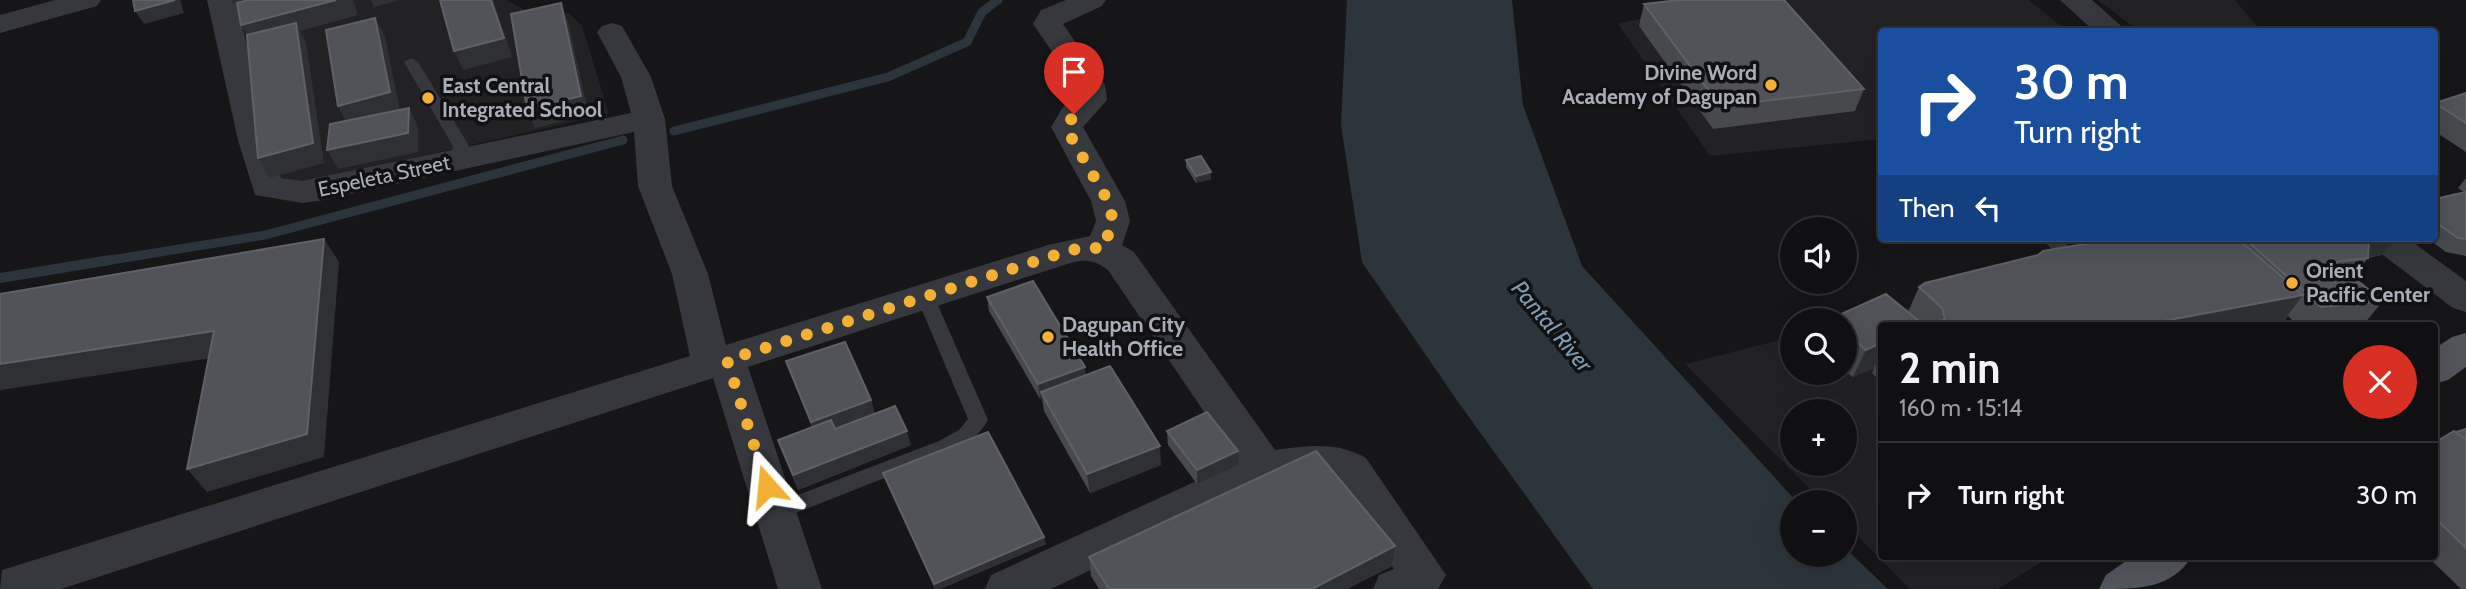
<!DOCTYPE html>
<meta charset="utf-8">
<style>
body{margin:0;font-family:Cabin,sans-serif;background:#1e1e20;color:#f1f3f6;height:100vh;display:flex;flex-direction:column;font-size:26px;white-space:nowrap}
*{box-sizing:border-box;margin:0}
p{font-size:23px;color:#9c9d9f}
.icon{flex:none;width:38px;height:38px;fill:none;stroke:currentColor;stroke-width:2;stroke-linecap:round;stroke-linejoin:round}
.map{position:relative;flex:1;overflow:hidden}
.sheet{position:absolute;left:1878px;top:322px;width:560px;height:238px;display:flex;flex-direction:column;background:#101012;border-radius:7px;box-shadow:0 7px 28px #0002,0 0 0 2px #303032}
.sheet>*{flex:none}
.hud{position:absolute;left:1878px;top:28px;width:560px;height:214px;border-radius:7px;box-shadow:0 7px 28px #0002,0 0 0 2px #303032;background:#1a4fa0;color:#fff;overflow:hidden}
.tools{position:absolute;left:1780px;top:217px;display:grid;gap:14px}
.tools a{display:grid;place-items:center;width:77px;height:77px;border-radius:50%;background:#101012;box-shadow:0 7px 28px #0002,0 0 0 2px #303032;font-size:35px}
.pin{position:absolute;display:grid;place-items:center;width:60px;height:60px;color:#fff;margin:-72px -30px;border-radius:50% 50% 50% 0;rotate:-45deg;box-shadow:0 0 7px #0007}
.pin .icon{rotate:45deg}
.me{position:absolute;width:77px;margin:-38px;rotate:342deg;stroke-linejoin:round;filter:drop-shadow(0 0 5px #0008)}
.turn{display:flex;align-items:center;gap:24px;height:147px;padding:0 21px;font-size:32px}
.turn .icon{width:91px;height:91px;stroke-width:2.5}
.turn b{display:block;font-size:49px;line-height:60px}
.then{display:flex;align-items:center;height:66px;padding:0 21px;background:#0003;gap:14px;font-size:26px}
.round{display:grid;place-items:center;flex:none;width:74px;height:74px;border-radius:37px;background:#1e1e20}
.headline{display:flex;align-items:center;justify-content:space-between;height:119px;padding:0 21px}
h1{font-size:42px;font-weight:700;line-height:52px}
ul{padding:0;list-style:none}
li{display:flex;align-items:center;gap:21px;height:105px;padding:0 21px;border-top:2px solid #303032}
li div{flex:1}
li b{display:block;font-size:26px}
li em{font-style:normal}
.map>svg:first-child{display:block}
.built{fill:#222225;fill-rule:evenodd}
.water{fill:#2c353c}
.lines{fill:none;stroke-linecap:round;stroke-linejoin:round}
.stream-far1{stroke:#2c353c;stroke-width:9}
.stream{stroke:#2c353c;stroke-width:10}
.service{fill:#37383d;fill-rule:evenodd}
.minor{fill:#37383d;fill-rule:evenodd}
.primary{fill:#53555c;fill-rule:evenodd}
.wall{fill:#47494d}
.shaded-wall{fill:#2f3033}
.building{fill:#525359;stroke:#5f6168;stroke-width:2}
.route{stroke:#f2b134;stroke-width:12;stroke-dasharray:0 21.6}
.poi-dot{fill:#f2b134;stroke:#111113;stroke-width:2.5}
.labels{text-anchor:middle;stroke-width:7;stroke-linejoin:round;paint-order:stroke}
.poi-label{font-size:21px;font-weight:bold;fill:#a8adb8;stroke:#111113;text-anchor:start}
.street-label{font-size:21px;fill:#a8adb8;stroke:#111113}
.water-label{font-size:23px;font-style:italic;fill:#7f9bb3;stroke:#111113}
</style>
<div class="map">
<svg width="2466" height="589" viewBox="0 0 2466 589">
<rect width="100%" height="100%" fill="#161618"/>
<!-- built -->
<g class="built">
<polygon points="228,0 506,0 536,16 569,13 582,26 609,114 307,182 267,181"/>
<polygon points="1720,0 2029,0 2067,31 1881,32 1881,139 1710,156 1618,24"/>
<polygon points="2098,0 2235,0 2261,31 2139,31"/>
<path d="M2203 243 2292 325 1881 326V556L2050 557 1998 589H1910L1845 523 1844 502H1823L1685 364 1792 337V373H1844L1845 324 2020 279ZM1792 411H1844V464H1792Z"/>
</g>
<!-- water -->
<polygon class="water" points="1347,0 1512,0 1523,105 1582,266 1797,502 1792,502 1792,555 1844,555 1845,548 1888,589 1593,589 1456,399 1362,262 1341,125"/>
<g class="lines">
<!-- stream-far1 -->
<g class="stream-far1">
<polyline points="674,131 888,77 967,42 982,12 998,0"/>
<polyline points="99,262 265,235 623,140"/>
</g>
<!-- stream -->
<polyline class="stream" points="0,278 110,260"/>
<!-- service -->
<g class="service">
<polygon points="411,58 418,62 469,146 464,163 458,165 450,160 453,146 404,62"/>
<polygon points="2040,238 2059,238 2071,248 2087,250 2089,254 2081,260 2061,257"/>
<path d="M925 290 934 296 988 420C979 436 968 443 953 451L783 518 776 520 769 518 766 512 769 506 939 441 959 430 968 419 916 296Z"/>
</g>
<!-- minor -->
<g class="minor">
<polygon points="55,0 101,0 97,6 0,33 0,15"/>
<path d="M207 0H235L281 178 302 181 631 113 621 77 597 32 602 26 612 23 622 26 651 77 665 119 672 186 708 274 726 345 1048 245 1090 236 1096 221 1091 201 1051 127 1063 107 1075 97V85L1033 24 1041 10 1066 0H1106L1102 6 1063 24 1105 85 1107 100 1083 127 1125 201 1130 221 1122 245 1134 252 1275 450C1309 446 1335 441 1366 458L1446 575 1438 589H1373L1379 575 1394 569 1336 482 1324 476 1272 483 1051 589H985L991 575 1238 462 1108 270C1093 258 1081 259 1064 265L748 367 822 589H778L713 378 61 589H0L2 570 690 356 672 274 638 186 634 132 318 201 302 203 255 195 238 140Z"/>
<polygon points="2060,0 2092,0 2128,32 2095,32"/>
<polygon points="2365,238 2407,238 2466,281 2466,312 2453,308 2371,246"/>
</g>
<!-- primary -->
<g class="primary">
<polygon points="2466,333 2466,367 2448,380 2434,384 2434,349 2452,337"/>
<path d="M2133 556H2192C2172 589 2138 589 2099 589L2106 575Z"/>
</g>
</g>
<!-- wall -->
<g class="wall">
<polygon points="1644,4 1864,89 1855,111 1713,129 1639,26"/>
<polygon points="2466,93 2466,152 2434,131 2434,105 2435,103"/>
<polygon points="1186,160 1211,179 1196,183 1186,167"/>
<polygon points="2466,178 2466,256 2446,252 2427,238 2434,238 2434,199 2465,193 2458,188"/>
<polygon points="2120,238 2396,238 2382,255 2368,258 2353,277 2383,301 2364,324 2348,326 2298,326 2288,316 2282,323 2267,326 1881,326 1881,382 1872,373 1874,368 1853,377 1844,370 1844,320 1829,320 1830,319 1908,312 1919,287"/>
<polygon points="987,297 1086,375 1161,465 1090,493 1044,411 1042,398 1040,399 989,311"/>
<polygon points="786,361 871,400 875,414 911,445 798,490 778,440 812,427"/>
<polygon points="2466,429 2466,589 2461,589 2427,556 2434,556 2434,443 2456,432"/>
<polygon points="1167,431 1238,465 1197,484 1168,445"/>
<polygon points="883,473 1046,544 940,589 935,589 886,480"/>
<polygon points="1089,557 1392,566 1347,589 1099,589 1091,576"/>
</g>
<!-- shaded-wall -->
<g class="shaded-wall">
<polygon points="175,0 180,0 184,13 144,24 135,11"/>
<polygon points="232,0 285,0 242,17"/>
<polygon points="336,0 353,0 358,15 300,31 306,42 324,163 270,178 258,158 252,43 241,25"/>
<polygon points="371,0 400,0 374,7"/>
<polygon points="491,0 493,0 512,57 463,70 454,51"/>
<polygon points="561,3 568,22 589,115 535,128 527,109"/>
<polygon points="375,18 385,36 400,111 348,126 338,106"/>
<polygon points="409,108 418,127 418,152 338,169 327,150"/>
<polygon points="1211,172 1211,179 1196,183 1196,176"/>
<polygon points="2368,238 2396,238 2382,255 2351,260"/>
<polygon points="324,239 339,262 324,457 207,492 187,469"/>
<polygon points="2303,295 2282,323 2267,326 2161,326 2164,321"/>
<polygon points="214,331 231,355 1,390 0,392 0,364"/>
<polygon points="1881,343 1881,353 1874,368 1853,377 1866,350"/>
<polygon points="1085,367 1087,381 1041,392 1042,398 1040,399 1038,384"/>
<polygon points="871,400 875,415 815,436 811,422"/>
<polygon points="907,431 911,445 798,490 793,475"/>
<polygon points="1160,446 1161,465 1090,493 1087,474"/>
<polygon points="1238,451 1238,465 1197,484 1197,470"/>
<polygon points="1044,537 1046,544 940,589 935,589 934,584"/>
<polygon points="1395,546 1392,566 1347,589 1312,589"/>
</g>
<!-- building -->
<g class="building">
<polygon points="133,0 175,0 135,11"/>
<polygon points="249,0 336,0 241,25 237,3"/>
<polygon points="440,0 491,0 504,38 454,51"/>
<polygon points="1679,0 1784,0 1864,89 1720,106 1644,4"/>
<polygon points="561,3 581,96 527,109 511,14"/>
<polygon points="375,18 390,92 338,106 326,30"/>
<polygon points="296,23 313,143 258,158 247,35"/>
<polygon points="2466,93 2466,123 2435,103"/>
<polygon points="409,108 408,133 327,150 330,124"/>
<polygon points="1201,156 1211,172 1196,176 1186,160"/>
<polygon points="2466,192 2466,239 2458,238 2434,221 2434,199"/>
<polygon points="2120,238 2237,238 2303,295 2164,321 2161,326 1930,326 1945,319 1942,308 1919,287 1925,283 2038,255 2043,251"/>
<polygon points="2244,238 2369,238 2368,258 2334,262 2383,301 2321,307"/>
<polygon points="324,239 307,434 187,469 214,331 0,364 0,294"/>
<polygon points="1033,281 1085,367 1038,384 987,297"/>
<polygon points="1886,294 1924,325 1881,326 1881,343 1866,350 1844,331 1844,320 1831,320 1830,319"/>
<polygon points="845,342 871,400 811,422 786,361"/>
<polygon points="1110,366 1160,446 1087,474 1041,392"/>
<polygon points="895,406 907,431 793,475 778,440 831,420 835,429"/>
<polygon points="1207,412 1238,451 1197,470 1167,431"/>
<polygon points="2466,429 2466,440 2456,432"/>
<polygon points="2454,431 2466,440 2466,548 2434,517 2434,443"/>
<polygon points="988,432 1044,537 934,584 883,473"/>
<polygon points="1316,451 1395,546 1312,589 1109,589 1089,557"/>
</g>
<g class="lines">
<!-- route -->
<polyline class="route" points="767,486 727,360 1071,250 1089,247 1103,249 1113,221 1108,201 1071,137 1067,127 1074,114"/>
</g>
<!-- markers -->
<g class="poi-dot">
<circle cx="1771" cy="85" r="7"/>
<circle cx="428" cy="98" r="7"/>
<circle cx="2292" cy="283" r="7"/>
<circle cx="1048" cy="337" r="7"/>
</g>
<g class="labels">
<!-- poi labels -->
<g class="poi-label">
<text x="1757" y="80" text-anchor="end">Divine Word<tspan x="1757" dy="24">Academy of Dagupan</tspan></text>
<text x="442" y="93">East Central<tspan x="442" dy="24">Integrated School</tspan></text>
<text x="2306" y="278">Orient<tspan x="2306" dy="24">Pacific Center</tspan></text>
<text x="1062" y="332">Dagupan City<tspan x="1062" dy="24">Health Office</tspan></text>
</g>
<!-- street labels -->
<g class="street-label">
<text transform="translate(384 176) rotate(-12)" y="7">Espeleta Street</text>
</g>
<!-- water labels -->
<g class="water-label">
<text transform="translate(1552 326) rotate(50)" y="8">Pantal River</text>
</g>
</g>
</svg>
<div class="tools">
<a><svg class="icon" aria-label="sound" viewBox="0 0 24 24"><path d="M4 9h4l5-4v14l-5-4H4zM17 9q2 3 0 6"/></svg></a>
<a><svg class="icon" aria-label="search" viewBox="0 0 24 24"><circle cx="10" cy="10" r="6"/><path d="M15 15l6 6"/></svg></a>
<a>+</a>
<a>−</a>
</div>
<div class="pin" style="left:1074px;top:114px;background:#d93025"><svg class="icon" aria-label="arrive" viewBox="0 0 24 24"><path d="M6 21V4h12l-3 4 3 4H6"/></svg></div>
<svg class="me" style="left:767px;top:486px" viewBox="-20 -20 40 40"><path d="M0-17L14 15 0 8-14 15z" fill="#f2b134" stroke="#fff" stroke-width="4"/></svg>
<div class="hud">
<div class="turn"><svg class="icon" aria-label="right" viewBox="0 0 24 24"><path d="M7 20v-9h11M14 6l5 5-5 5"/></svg><div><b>30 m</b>Turn right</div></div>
<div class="then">Then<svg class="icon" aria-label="left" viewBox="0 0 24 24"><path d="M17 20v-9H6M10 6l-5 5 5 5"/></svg></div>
</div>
<section class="sheet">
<div class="headline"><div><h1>2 min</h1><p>160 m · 15:14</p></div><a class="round" style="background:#d93025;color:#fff"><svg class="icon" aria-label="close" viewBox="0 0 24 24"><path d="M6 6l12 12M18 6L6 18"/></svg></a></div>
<ul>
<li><svg class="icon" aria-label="right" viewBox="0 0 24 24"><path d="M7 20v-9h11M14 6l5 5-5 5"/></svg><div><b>Turn right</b></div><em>30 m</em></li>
</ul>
</section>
</div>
